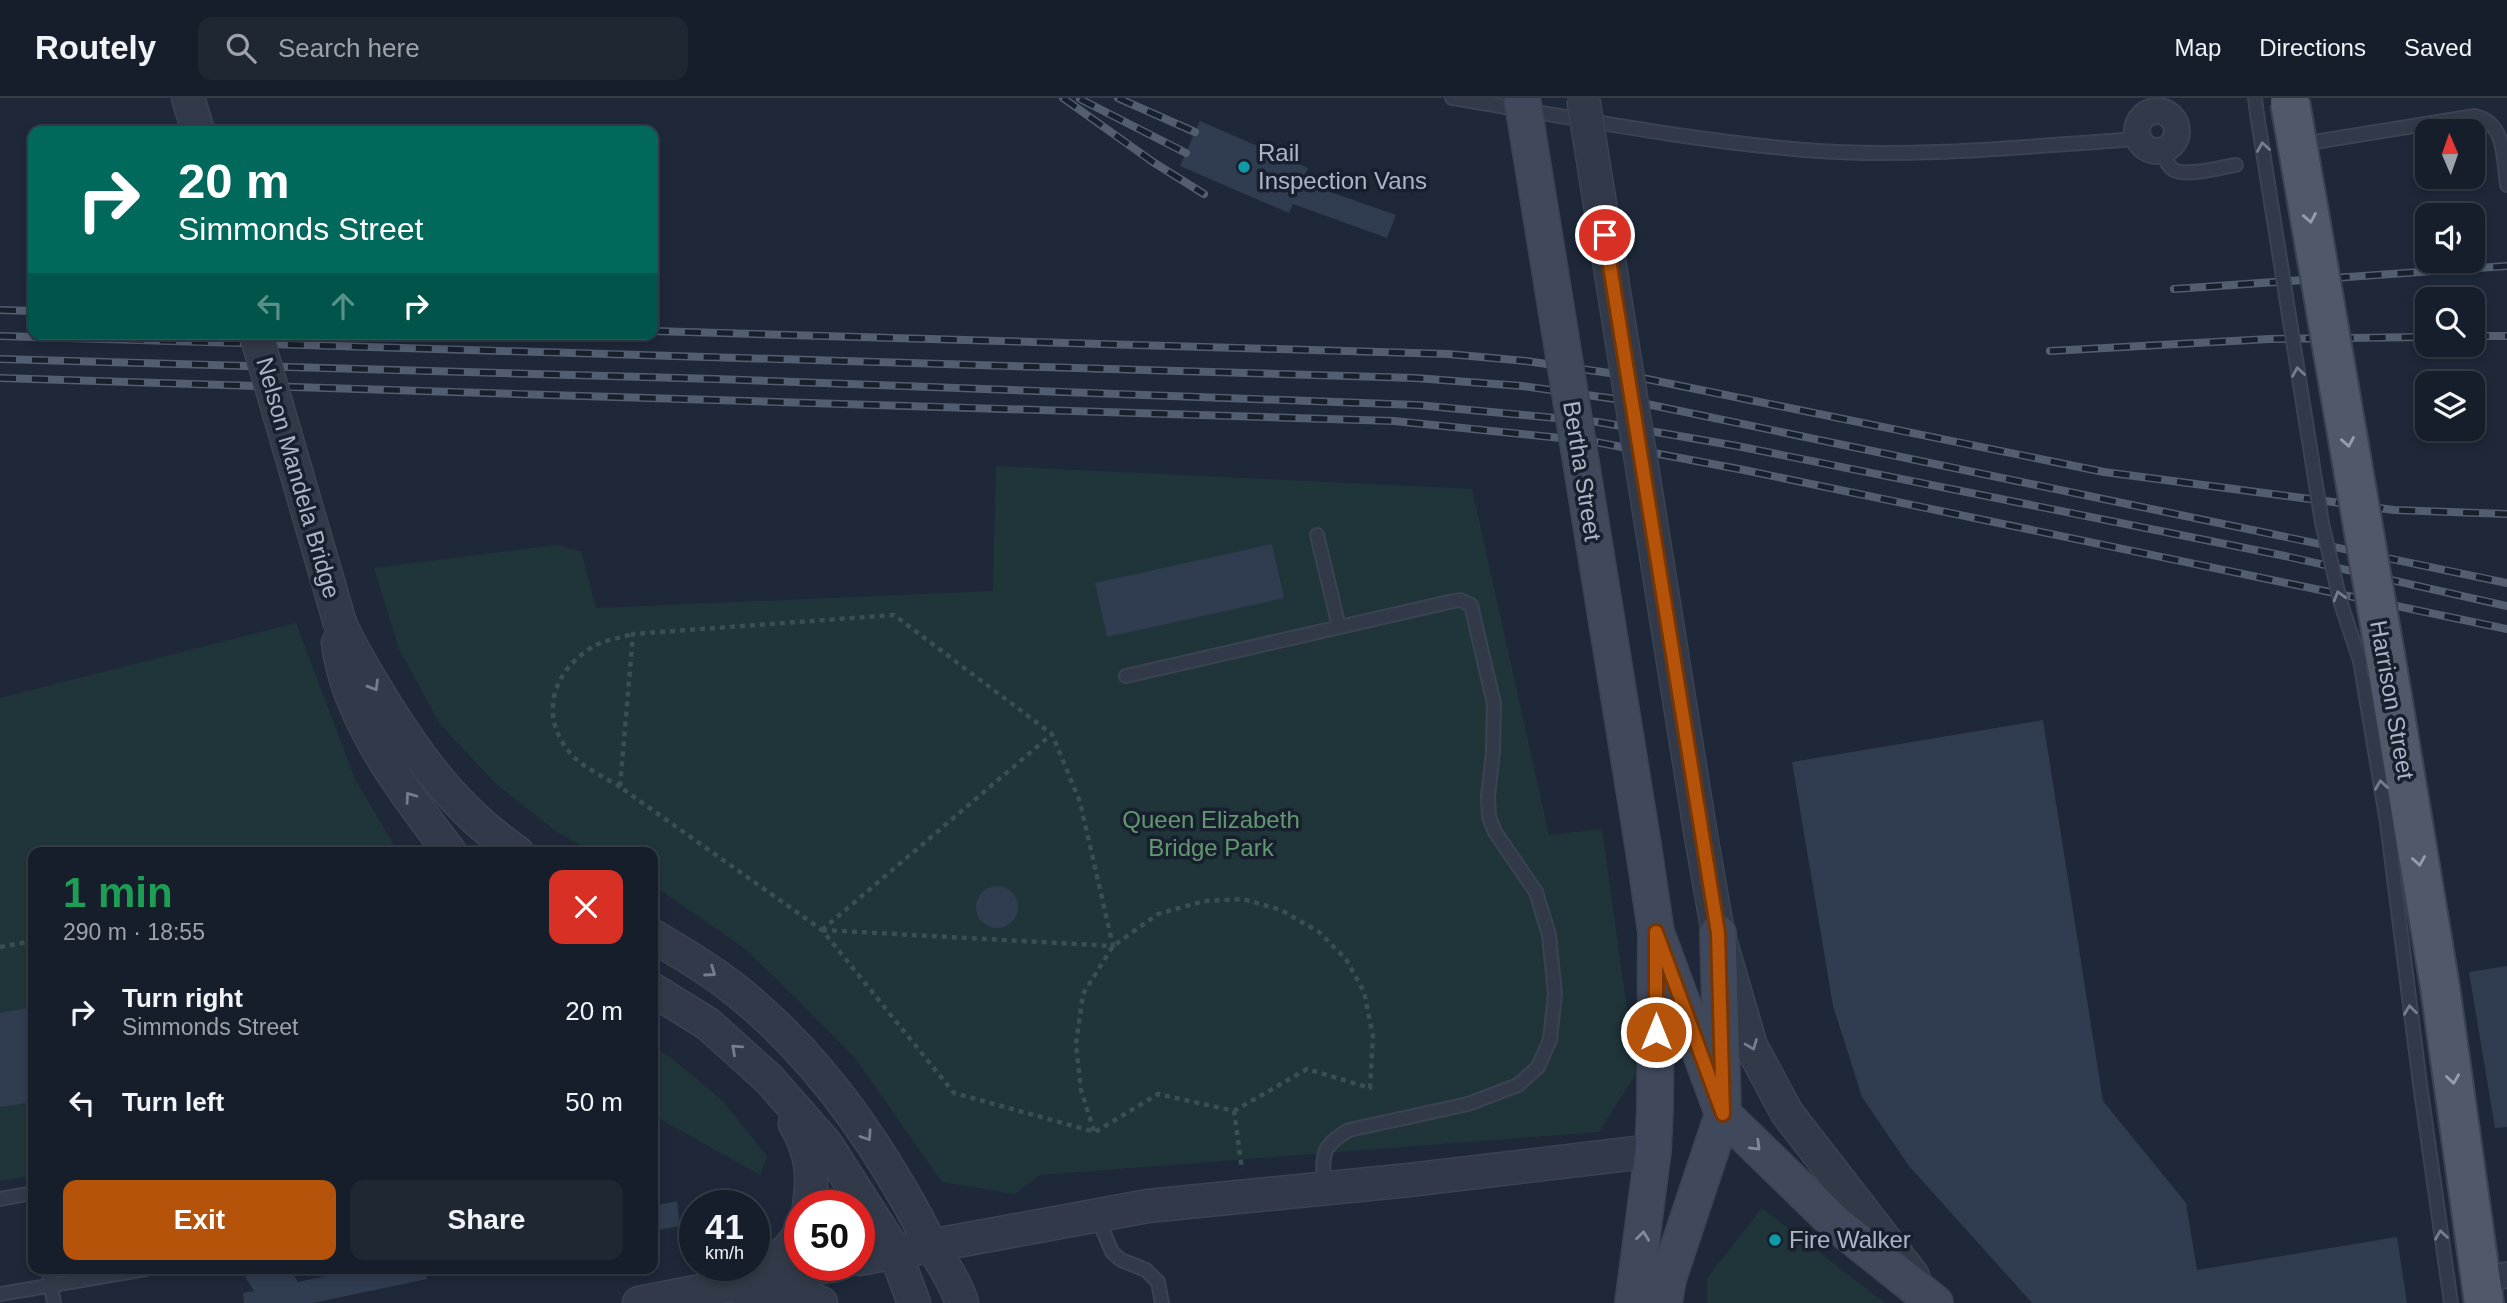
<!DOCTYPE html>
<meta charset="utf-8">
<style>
body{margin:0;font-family:Arial,sans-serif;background:#1f2733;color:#f1f3f6;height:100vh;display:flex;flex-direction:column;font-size:26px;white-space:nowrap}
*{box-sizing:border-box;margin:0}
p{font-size:23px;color:#9ea2a9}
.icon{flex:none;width:38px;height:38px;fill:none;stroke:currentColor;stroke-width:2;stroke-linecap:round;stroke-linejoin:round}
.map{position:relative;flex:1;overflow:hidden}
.panel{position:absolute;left:28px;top:749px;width:630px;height:427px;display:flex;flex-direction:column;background:#161e2b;border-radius:14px;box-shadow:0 4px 10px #0003,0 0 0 2px #353c47}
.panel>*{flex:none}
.hud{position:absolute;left:28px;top:28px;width:630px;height:214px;border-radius:14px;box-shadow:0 4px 10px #0003,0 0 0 2px #353c47;background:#00695c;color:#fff;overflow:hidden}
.needle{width:46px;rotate:358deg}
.buttons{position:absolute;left:2415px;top:21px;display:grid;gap:14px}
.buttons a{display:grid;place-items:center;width:70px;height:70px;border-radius:14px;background:#161e2b;box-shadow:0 4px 10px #0003,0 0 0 2px #353c47;font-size:35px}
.speed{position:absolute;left:679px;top:1092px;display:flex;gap:14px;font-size:35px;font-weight:700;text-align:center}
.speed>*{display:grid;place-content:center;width:91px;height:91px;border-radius:50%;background:#161e2b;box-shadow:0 4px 10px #0003,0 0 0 2px #353c47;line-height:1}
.speed small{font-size:18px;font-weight:400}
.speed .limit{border:10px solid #d22;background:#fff;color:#111}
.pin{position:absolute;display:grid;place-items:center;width:60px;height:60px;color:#fff;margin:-30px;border:4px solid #fff;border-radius:50%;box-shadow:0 2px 7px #0007}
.me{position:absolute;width:77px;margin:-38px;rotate:0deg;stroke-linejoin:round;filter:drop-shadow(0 0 5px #0008)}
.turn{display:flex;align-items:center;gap:24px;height:147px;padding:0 35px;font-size:32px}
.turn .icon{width:91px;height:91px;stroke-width:2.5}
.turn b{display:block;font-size:49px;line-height:60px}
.lanes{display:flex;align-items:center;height:66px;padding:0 35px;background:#0003;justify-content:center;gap:35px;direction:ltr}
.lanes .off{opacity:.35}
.round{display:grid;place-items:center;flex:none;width:74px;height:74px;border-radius:14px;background:#1f2733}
.headline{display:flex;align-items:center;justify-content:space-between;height:119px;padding:0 35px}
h1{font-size:42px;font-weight:600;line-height:52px;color:#1e9e55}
.button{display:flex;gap:14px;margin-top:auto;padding:14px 35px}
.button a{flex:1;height:80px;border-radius:14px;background:#b45309;color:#fff;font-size:28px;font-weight:600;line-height:80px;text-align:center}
.button a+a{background:#1f2733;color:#f1f3f6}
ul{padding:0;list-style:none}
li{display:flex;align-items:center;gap:21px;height:91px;padding:0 35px}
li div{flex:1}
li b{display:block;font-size:26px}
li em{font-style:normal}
header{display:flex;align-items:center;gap:42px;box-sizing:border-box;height:98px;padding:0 35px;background:#161e2b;border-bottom:2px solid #353c47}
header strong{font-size:33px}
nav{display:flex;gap:38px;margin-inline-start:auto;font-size:24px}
.search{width:490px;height:63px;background:#1f2733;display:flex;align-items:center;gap:18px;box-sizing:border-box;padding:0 24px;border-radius:14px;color:#9ea2a9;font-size:26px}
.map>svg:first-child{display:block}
.green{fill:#20353a}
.building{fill:#303c50}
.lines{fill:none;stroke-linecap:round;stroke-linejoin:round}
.service-casing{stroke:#3b4352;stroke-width:16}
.minor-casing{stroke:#3b4352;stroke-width:28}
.tertiary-casing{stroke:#3b4352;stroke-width:35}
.secondary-casing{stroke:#3b4352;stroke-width:38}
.primary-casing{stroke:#3b4352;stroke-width:42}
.path{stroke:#394f52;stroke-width:4.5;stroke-dasharray:5 5;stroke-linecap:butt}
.service{stroke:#323a49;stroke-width:12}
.minor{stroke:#323a49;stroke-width:24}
.tertiary{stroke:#323a49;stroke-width:32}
.secondary{stroke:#40495c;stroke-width:35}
.primary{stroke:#505969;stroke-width:38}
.rail-casing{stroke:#535e71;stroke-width:8}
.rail{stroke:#18202d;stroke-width:5;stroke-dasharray:16;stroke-linecap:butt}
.service-bridge-casing{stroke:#3b4352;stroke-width:16;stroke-linecap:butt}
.tertiary-bridge-casing{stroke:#3b4352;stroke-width:35;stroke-linecap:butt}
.secondary-bridge-casing{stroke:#3b4352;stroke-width:38;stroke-linecap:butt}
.primary-bridge-casing{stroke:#3b4352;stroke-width:42;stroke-linecap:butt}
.service-bridge{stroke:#323a49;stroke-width:12}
.tertiary-bridge{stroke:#323a49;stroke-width:32}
.secondary-bridge{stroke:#40495c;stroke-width:35}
.primary-bridge{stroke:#505969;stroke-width:38}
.oneway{stroke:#757e8e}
.oneway2{stroke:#959eaf}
.oneway3{stroke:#818a9c}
.route-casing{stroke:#753606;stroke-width:18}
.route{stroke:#b45309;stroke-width:12}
.culture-dot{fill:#0f9aa8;stroke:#18202d;stroke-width:2.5}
.labels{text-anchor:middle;stroke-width:7;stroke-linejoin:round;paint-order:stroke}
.poi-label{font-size:24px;fill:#acb5c6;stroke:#18202d;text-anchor:start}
.street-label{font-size:24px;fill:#acb5c6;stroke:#18202d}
.park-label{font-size:24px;fill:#629871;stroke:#18202d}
</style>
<header>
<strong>Routely</strong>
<div class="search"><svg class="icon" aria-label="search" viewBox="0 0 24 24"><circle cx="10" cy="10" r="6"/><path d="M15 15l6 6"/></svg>Search here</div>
<nav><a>Map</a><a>Directions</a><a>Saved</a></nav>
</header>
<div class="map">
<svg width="2507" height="1205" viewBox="0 0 2507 1205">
<rect width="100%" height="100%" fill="#1e2839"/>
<!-- green -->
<g class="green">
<polygon points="996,368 1472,391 1549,737 1602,731 1636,976 1599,1034 1040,1077 1015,1096 942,1084 855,960 795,899 744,850 653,787 653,754 594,754 557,734 495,685 440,626 399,551 374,470 556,447 581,453 596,510 993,493"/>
<polygon points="296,525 355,681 398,754 33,754 33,1078 0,1083 0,600"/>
<polygon points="653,948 675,963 723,1003 767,1058 760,1077 653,1017"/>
<polygon points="1762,1110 1882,1203 1884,1205 1707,1205 1707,1180"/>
</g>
<!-- building -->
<g class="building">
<polygon points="1200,23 1308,70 1302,84 1396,117 1387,140 1293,106 1289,115 1180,68"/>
<polygon points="1272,446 1284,500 1107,539 1095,485"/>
<polygon points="2043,622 2103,1003 2186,1105 2197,1172 2397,1139 2407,1205 2032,1205 1909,1068 1862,999 1833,908 1792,664"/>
<circle cx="997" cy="809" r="21"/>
<polygon points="2507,868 2507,1029 2495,1030 2469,874"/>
<polygon points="33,909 33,1004 0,1009 0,915"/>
<polygon points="677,1103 680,1128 653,1133 653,1108"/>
<polygon points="240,1171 290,1171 298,1184 335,1176 334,1171 426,1171 427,1181 313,1205 244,1205 243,1195 254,1193"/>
</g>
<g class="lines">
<defs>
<g id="service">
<path d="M1452 0C1569 19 1686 42 1804 52 1915 61 2027 48 2138 41"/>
<polyline points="2255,0 2257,16"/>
<path d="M2302 46 2475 18C2506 25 2503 60 2507 87"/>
<path d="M2162 53C2165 60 2167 68 2174 72 2187 79 2221 69 2236 67"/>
<polyline points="1317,437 1339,529"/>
<polyline points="2360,563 2387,725 2420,986 2451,1205"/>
<path d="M1126 578 1449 504 1460 502 1471 507 1494 606 1493 654 1488 698 1489 719 1495 734 1536 794 1549 837 1555 896 1550 942 1538 969 1518 987 1468 1006 1349 1032C1319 1049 1323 1058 1324 1090"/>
<polyline points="0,1101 33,1095"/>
<polyline points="1097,1118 1112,1154 1121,1162 1146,1172 1158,1184 1162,1205"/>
<polyline points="48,1171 54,1205"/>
<polyline points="0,1196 146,1171"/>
</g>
<g id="minor">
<circle cx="2157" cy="33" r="20"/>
<polyline points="2480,1182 2507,1177"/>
</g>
<g id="tertiary">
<polyline points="188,0 198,33"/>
<path d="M340 525C351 551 367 576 382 601 419 661 458 714 517 754"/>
<path d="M338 545C347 620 405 696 450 754"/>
<polyline points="1701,738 1718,835 1751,948 1787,1015 1913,1178"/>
<path d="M653 838C680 854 708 870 733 890 816 955 879 1046 927 1139 939 1161 955 1182 962 1205"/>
<polyline points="653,892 708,926 769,981 826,1046 895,1154 914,1205"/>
<path d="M795 1026C811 1052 814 1077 809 1108"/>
<polyline points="859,1161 1148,1108 1409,1082 1653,1053"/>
<path d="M746 1176C767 1165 790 1157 800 1134"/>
<polyline points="746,1195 813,1202 821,1205"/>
<polyline points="639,1205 832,1167"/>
</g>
<g id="secondary">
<polyline points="1656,834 1723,1016 1836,1126 1935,1205"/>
<polyline points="1633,1205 1653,1053 1655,1011 1656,834 1643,747"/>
<polyline points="1664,1205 1668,1181 1723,1016 1718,835"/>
</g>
<polyline id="primary" points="2388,574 2440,889 2484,1205"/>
</defs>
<!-- service casing -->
<use href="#service" class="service-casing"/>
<!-- minor casing -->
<use href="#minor" class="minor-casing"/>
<!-- tertiary casing -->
<use href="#tertiary" class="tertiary-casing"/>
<!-- secondary casing -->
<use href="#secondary" class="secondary-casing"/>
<!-- primary casing -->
<use href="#primary" class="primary-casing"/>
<!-- path -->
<g class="path">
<path d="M620 689C603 678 579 668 567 651 539 614 555 572 591 550 603 542 620 540 633 536"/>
<polyline points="822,832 1113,848 1080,704 1052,636 894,517 633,536 620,689 822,832 954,995 1095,1034 1158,996 1234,1013 1242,1072"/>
<polyline points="822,832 1052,636"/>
<polyline points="0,849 33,843"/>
<polyline points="1094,1033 1081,992 1076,946 1083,896 1113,848 1158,816 1204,803 1243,801 1281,812 1319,834 1346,861 1364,894 1373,938 1370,990 1307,971 1234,1013"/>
</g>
<!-- service -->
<use href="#service" class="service"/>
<!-- minor -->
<use href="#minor" class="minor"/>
<!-- tertiary -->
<use href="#tertiary" class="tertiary"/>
<!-- secondary -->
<use href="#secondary" class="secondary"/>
<!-- primary -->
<use href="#primary" class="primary"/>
<defs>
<g id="rail">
<polyline points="1063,0 1153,64 1204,96"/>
<polyline points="1118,0 1195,34"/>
<polyline points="1080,1 1186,55"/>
<polyline points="2174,191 2507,168"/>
<polyline points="0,212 33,213"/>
<polyline points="653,233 1448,256 1526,263 1637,279 2104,374 2394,412 2507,416"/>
<polyline points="0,238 1415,280 1522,288 1637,304 2507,485"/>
<polyline points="2473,238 2507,238"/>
<polyline points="2050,253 2269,241 2427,239"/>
<polyline points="0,261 715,281 1417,307 1598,324 1737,348 2285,458 2507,508"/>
<polyline points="0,280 1394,323 1590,343 1744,372 2507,531"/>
</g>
</defs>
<!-- rail casing -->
<use href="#rail" class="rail-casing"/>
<!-- rail -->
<use href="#rail" class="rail"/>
<defs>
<polyline id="service-bridge" points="2257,16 2322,425 2341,506 2360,563"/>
<g id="tertiary-bridge">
<polyline points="1583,0 1701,738"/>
<polyline points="256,236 340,525"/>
</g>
<polyline id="secondary-bridge" points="1522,0 1643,747"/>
<polyline id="primary-bridge" points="2290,4 2388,574"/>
</defs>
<!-- service-bridge casing -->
<use href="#service-bridge" class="service-bridge-casing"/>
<!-- tertiary-bridge casing -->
<use href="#tertiary-bridge" class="tertiary-bridge-casing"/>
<!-- secondary-bridge casing -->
<use href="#secondary-bridge" class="secondary-bridge-casing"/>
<!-- primary-bridge casing -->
<use href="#primary-bridge" class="primary-bridge-casing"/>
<!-- service-bridge -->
<use href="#service-bridge" class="service-bridge"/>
<!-- tertiary-bridge -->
<use href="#tertiary-bridge" class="tertiary-bridge"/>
<!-- secondary-bridge -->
<use href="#secondary-bridge" class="secondary-bridge"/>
<!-- primary-bridge -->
<use href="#primary-bridge" class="primary-bridge"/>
</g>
<!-- one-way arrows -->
<defs><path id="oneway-chevron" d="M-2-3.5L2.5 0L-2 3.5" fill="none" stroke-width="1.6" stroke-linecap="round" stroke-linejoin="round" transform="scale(1.75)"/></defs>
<g class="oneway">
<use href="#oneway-chevron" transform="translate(2263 49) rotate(-99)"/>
<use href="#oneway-chevron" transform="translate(2298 274) rotate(-99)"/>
<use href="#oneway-chevron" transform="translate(2339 498) rotate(-106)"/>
<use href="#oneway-chevron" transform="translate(374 588) rotate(59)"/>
<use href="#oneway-chevron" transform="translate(2381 687) rotate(-98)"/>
<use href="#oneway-chevron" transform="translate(410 699) rotate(-126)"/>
<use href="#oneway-chevron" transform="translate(711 874) rotate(35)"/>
<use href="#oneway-chevron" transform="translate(2410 912) rotate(-97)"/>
<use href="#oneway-chevron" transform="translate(1752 947) rotate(69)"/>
<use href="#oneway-chevron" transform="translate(736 951) rotate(-138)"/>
<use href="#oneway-chevron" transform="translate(867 1038) rotate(56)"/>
<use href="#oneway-chevron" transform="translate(2441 1137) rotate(-98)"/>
</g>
<g class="oneway2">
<use href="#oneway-chevron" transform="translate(2310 120) rotate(80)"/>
<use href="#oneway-chevron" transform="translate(2348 344) rotate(80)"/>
<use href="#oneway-chevron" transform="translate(2419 763) rotate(81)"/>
<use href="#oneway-chevron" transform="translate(2453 981) rotate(82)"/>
</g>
<g class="oneway3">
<use href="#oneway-chevron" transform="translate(1756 1048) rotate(44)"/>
<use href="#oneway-chevron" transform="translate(1643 1138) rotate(-83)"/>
</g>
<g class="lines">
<defs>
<polyline id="route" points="1605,137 1718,835 1723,1016 1656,834 1656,934"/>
</defs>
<!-- route casing -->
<use href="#route" class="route-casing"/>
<!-- route -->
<use href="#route" class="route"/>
</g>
<!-- markers -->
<g class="culture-dot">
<circle cx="1244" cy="69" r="7"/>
<circle cx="1775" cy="1142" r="7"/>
</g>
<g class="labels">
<!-- poi labels -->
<g class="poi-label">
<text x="1258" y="63">Rail<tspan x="1258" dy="28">Inspection Vans</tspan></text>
<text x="1789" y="1150">Fire Walker</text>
</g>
<!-- street labels -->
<g class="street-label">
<text transform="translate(1582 373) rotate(81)" y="8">Bertha Street</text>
<text transform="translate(298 380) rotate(74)" y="8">Nelson Mandela Bridge</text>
<text transform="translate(2392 602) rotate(80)" y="8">Harrison Street</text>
</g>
<!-- park labels -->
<g class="park-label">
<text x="1211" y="730">Queen Elizabeth<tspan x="1211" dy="28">Bridge Park</tspan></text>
</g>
</g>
</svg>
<div class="buttons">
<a><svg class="needle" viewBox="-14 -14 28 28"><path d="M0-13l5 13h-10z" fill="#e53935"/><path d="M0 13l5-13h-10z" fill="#9ea2a9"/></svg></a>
<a><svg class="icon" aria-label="sound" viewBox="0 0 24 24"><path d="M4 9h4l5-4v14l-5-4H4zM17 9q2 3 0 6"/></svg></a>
<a><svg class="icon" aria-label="search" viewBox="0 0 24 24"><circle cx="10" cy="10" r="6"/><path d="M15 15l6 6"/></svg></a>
<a><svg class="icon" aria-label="layers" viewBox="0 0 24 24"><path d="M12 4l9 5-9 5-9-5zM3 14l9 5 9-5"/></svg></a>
</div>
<div class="speed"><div>41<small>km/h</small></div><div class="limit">50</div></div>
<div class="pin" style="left:1605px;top:137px;background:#d93025"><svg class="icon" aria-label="arrive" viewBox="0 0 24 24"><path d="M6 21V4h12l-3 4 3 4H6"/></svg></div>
<svg class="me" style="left:1656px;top:934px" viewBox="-20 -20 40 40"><circle r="17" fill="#b45309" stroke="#fff" stroke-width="3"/><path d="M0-11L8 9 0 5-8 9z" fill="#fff"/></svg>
<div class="hud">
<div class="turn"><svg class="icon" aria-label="right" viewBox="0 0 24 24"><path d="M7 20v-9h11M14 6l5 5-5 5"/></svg><div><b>20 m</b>Simmonds Street</div></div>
<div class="lanes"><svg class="icon off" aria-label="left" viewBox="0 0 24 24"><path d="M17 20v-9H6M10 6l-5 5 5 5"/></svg><svg class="icon off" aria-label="ahead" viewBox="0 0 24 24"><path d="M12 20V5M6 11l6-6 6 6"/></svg><svg class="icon" aria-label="right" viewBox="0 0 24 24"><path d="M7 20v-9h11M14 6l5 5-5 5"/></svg></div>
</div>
<section class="panel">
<div class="headline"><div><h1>1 min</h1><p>290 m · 18:55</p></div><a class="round" style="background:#d93025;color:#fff"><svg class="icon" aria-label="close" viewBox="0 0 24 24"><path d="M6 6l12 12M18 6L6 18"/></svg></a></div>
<ul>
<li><svg class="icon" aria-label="right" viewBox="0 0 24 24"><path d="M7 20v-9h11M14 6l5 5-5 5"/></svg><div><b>Turn right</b><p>Simmonds Street</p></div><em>20 m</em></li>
<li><svg class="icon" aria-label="left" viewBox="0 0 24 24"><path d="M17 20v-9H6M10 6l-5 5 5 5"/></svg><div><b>Turn left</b></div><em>50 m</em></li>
</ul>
<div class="button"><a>Exit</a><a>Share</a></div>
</section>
</div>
